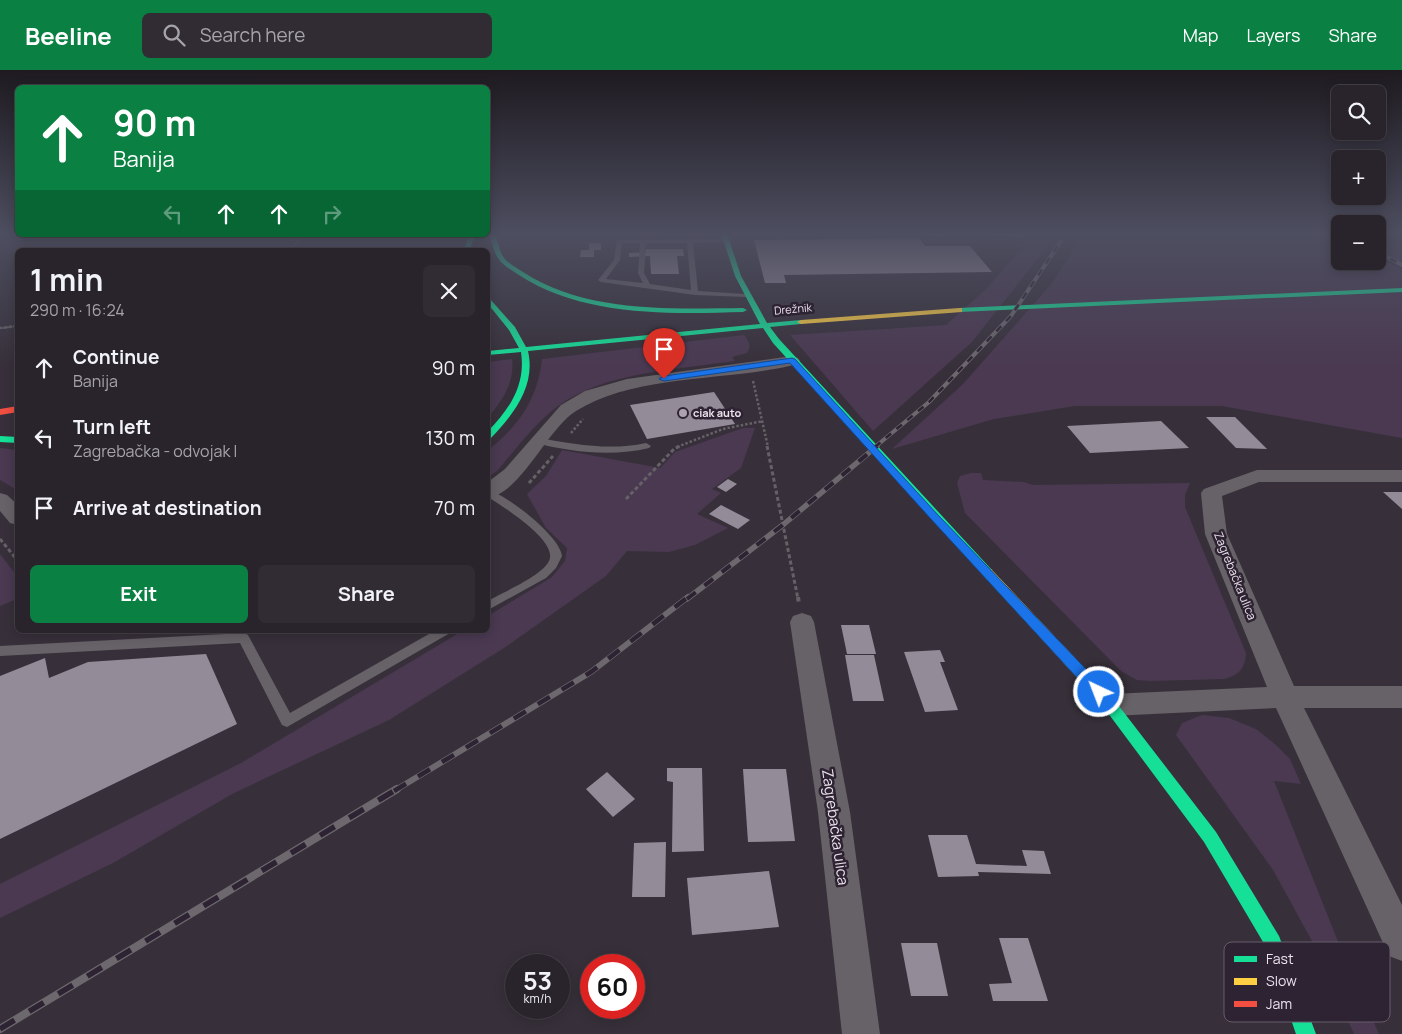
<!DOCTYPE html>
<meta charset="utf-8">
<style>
body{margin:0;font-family:Manrope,sans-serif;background:#312c34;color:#f1f3f6;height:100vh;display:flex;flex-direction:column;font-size:19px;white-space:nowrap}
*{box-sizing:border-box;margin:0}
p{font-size:16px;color:#a5a4a9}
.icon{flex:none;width:28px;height:28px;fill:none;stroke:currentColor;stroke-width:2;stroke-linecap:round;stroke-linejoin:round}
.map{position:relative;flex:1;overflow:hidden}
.drawer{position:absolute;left:15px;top:178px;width:475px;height:385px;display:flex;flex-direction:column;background:#29242c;border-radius:8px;box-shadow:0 2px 12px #0003,0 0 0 1px #454148}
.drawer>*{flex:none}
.top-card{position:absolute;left:15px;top:15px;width:475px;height:152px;border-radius:8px;box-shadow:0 2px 12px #0003,0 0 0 1px #454148;background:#0b8043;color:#fff;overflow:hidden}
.fabs{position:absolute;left:1331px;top:15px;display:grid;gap:10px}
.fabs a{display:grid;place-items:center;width:55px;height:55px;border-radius:8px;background:#29242c;box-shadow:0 2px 12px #0003,0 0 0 1px #454148;font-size:25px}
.speed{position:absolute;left:505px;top:884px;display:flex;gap:10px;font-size:25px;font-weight:700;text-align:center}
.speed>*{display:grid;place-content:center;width:65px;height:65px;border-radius:50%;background:#29242c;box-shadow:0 2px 12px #0003,0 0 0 1px #454148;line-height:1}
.speed small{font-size:12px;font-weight:400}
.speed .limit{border:8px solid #d22;background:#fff;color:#111}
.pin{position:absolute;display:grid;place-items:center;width:42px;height:42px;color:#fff;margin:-51px -21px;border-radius:50% 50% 50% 0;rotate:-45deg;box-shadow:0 0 5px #0007}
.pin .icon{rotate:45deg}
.me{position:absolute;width:55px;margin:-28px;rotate:317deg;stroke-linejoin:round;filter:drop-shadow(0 0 4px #0008)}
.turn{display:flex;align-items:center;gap:18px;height:105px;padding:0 15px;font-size:22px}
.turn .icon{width:65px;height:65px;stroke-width:2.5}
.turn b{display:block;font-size:35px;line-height:42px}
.lanes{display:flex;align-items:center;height:48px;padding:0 15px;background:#0003;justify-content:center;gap:25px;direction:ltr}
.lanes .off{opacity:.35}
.round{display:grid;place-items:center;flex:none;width:52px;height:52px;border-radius:8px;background:#312c34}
.overview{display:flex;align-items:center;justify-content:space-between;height:85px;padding:0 15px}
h1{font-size:30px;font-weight:700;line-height:38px}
.cta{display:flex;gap:10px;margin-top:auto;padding:10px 15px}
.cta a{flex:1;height:58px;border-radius:8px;background:#0b8043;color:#fff;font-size:20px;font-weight:700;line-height:58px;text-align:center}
.cta a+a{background:#312c34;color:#f1f3f6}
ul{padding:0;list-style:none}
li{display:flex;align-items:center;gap:15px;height:70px;padding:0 15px}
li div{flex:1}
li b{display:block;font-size:19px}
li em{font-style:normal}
header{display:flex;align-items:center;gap:30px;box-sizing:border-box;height:70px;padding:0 25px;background:#0b8043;color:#fff}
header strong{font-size:24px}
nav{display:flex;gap:28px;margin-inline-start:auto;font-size:18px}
.search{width:350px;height:45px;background:#312c34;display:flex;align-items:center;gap:12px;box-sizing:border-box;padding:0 18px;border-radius:8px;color:#a5a4a9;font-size:19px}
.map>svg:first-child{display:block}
.green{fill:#4a3951}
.building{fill:#948b98}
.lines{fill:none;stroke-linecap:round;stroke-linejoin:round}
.path-far3{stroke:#666167;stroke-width:2;stroke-dasharray:2.5 1;stroke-linecap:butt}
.path-far2{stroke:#666167;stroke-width:2.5;stroke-dasharray:2.5 2;stroke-linecap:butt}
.path-far1{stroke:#666167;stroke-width:3;stroke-dasharray:4 2.5;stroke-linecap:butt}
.path{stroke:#666167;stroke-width:4;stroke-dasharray:4.5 3;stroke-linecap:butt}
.lane{fill:#676268;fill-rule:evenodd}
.street{fill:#676268;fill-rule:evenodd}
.fast{fill:#16e098;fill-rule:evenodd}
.slow{fill:#ffcf43;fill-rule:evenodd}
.jam{fill:#f24e42;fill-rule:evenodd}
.rail-far3-casing{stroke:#6c686e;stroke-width:4}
.rail-far2-casing{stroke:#6c686e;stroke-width:5.5}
.rail-far1-casing{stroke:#6c686e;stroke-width:6}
.rail-casing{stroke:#6c686e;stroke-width:8}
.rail-far3{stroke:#2e2332;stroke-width:2.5;stroke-dasharray:7;stroke-linecap:butt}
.rail-far2{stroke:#2e2332;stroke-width:4;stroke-dasharray:11;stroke-linecap:butt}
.rail-far1{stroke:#2e2332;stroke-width:4.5;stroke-dasharray:14;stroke-linecap:butt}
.rail{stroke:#2e2332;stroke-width:5.5;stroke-dasharray:17;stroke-linecap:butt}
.route{fill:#1a73e8;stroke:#114b97}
.poi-dot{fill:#aba4ae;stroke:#2e2332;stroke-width:2}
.labels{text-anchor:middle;stroke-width:5;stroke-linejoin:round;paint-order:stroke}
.far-street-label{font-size:11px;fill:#eae2ec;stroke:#2e2332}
.far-poi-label{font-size:11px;font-weight:bold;fill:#eae2ec;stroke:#2e2332;text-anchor:start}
.street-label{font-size:12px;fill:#eae2ec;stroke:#2e2332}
.near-street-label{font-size:15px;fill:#eae2ec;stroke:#2e2332}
.key{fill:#2e2332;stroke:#665c6a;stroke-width:1}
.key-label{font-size:14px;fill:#eae2ec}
</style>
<header>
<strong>Beeline</strong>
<div class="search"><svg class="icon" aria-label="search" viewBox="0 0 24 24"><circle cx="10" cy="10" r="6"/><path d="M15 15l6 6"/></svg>Search here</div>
<nav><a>Map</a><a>Layers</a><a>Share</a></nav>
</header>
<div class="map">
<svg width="1402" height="964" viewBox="0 0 1402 964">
<rect width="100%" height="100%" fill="#37303a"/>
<!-- green -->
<g class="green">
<polygon points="1029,163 1054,163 1047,177 972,272 873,361 790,265 946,255 986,219 1024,176"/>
<polygon points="1084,163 1334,163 1340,166 1340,191 1378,191 1378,187 1402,200 1402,368 1222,336 1075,336 994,349 892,379 963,314 1053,212"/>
<polygon points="1378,165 1402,178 1402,193 1378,179"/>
<path d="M744 265C749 272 752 275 747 283L732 287 735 291C680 299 604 302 558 336 536 352 515 380 497 401L488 407V380C519 356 538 328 542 289Z"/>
<path d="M512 289C515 313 502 330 488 348V292Z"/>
<polygon points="743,358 755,358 741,398 712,419 721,423 697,444 728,458 695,475 669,482 627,481 606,506 504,578 389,650 234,723 113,793 0,848 0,814 241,693 464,560 488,560 488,546 552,507 565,491 567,478 546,458 527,424 546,406 562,380 660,398 675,382"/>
<polygon points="0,378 17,380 17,420 0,410"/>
<path d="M971 403H981L983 410 1024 412 1033 415 1190 413 1185 425V437L1246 583C1245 599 1239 605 1224 609L1150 611 1137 610 1121 601 965 443 957 413 960 406Z"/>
<polygon points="0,484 17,506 17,529 0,536"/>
<polygon points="1202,645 1229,648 1256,659 1276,675 1290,689 1301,714 1274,711 1339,874 1379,964 1354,964 1312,871 1273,800 1176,665 1182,653"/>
</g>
<!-- building -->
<g class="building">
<polygon points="915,163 942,163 942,166 915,164"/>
<polygon points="984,163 1022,163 1024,167 984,164"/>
<polygon points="919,168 925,176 970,176 992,202 784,205 786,213 765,213 754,170"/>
<polygon points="589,173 601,173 601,180 594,180 594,187 580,187 581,180 589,180"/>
<polygon points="646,179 683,179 684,186 677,186 679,204 651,204 650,186 629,187 629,183 646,182"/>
<polygon points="714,322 735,354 647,369 630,335"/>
<polygon points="1206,347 1235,347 1267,379 1236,378"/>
<polygon points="1161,351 1189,378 1090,383 1067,356"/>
<polygon points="728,409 737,414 726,422 717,417"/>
<polygon points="1383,422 1402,422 1402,439"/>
<polygon points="721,435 750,450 738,459 709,444"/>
<polygon points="841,555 869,555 876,584 847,584"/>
<polygon points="940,580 945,592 940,592 958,640 925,642 904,582"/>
<polygon points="206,584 237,654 0,769 0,606 45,588 49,608 88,592"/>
<polygon points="845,585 874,585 884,631 853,631"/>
<polygon points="667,698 702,698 704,781 672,782 673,712 667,711"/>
<polygon points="743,699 786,699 795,771 748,772"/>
<polygon points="607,702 635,729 613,747 586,719"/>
<polygon points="928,765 967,765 976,794 1027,796 1022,780 1044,781 1051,804 978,802 979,806 938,807"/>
<polygon points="666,772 665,827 632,827 634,773"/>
<polygon points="769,801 779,857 692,865 687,808"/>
<polygon points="999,868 1028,868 1048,931 993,931 989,914 1012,913"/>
<polygon points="901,873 937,873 948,926 911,926"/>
</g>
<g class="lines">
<!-- path-far3 -->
<g class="path-far3">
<polyline points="290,180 304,165"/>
<polyline points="3,258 18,256"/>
</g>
<!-- path-far2 -->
<g class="path-far2">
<polyline points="0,258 15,256"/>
<polyline points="753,311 768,377"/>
<polyline points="571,363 583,349"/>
<polyline points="677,377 723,359 763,351"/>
</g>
<!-- path-far1 -->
<g class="path-far1">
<polyline points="767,376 798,529"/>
<polyline points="529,413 553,386"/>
<polyline points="626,429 675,378 681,376"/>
<polyline points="0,469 18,491"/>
</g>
<!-- path -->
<polyline class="path" points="798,527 799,534"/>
<!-- lane -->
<g class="lane">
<path d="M725 169 728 171 727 172 693 173 698 221 745 224 747 225V227L695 225 601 212 598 210 614 190 617 170ZM622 173H640L638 203 643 213 606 209 620 190ZM646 173H687L691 220 650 214 644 203Z"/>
<path d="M538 368C574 374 609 381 646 373L651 376 649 378C612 387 572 382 535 373L533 371Z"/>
<path d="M488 420C507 425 560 466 562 486L556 498 546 508 488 540V531C503 522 542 506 549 491 559 471 502 436 488 427Z"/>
<polygon points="436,560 452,560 450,563 287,657 282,655 240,573 0,586 0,576 244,563 248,565 290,643"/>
</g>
<!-- street -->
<g class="street">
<path d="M792 286 798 288 800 291 798 294C728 312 637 303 576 341 547 359 522 422 488 428V412L505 399 561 335 585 321 627 309Z"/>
<polygon points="1257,400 1402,400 1402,412 1259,412 1222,426 1227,464 1294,616 1402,616 1402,638 1304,638 1402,835 1402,891 1389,886 1276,638 1111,646 1101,643 1097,635 1101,627 1111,624 1267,617 1205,464 1201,423 1204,419"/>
<polygon points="0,423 7,425 18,435 18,455 10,453 0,441"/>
<polygon points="802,543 811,546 814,552 850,742 880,964 842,964 818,742 790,552 793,546"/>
</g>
<!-- fast -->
<g class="fast">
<path d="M489 163H495C498 171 499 181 504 188 509 194 517 198 523 202 586 243 671 239 743 238L747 240 743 242C670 244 583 247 519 205 512 200 503 196 498 188 493 181 492 171 489 163Z"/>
<path d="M721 163H727L741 206 767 253 801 250 805 252 801 254 770 257 779 269 991 499 993 502 991 505H983L773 273 763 258 528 281C536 316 514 344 491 368L488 369V361C510 339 526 314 521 282L488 285V281L519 278 509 260 488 234V228L490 229 515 257 526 277 760 254 735 206Z"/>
<polygon points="469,165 475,165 470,180 464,180"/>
<polygon points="1402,218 1402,222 959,242 955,240 959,238"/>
<polygon points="0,366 18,367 18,373 0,372"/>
<polygon points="1107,625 1112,627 1216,762 1279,866 1316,964 1296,964 1266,877 1204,772 1102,635 1100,631 1102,627"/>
</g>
<!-- slow -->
<g class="slow">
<polygon points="959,238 962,238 962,242 801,254 797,252 801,250"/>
<polygon points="987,498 991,499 1112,627 1114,631 1112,635 1107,637 1102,635 983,505 981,502"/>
</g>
<!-- jam -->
<polygon class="jam" points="18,336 18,342 0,345 0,339"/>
<defs>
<g id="rail-far3">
<polyline points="1378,182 1402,195"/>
<polyline points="875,377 929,332 1011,246 1061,171 1064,163"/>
</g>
<polyline id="rail-far2" points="687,529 784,454 877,376"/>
<polyline id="rail-far1" points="394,721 591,602 688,527"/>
<polyline id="rail" points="0,959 397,719"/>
</defs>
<!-- rail-far3 casing -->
<use href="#rail-far3" class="rail-far3-casing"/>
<!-- rail-far2 casing -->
<use href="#rail-far2" class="rail-far2-casing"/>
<!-- rail-far1 casing -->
<use href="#rail-far1" class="rail-far1-casing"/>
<!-- rail casing -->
<use href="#rail" class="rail-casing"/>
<!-- rail-far3 -->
<use href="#rail-far3" class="rail-far3"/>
<!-- rail-far2 -->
<use href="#rail-far2" class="rail-far2"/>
<!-- rail-far1 -->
<use href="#rail-far1" class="rail-far1"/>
<!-- rail -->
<use href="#rail" class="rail"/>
</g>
<!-- sky -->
<linearGradient id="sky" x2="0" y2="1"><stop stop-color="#1e1a20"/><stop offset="0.55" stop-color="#4d4e60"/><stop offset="1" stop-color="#4d4e60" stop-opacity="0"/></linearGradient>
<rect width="1402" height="298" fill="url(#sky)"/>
<!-- route -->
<polygon class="route" points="792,288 795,289 938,445 1104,618 1106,622 1104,626 1099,627 1094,626 931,449 790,293 664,311 659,309 664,306"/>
<!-- markers -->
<circle class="poi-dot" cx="683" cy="343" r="5"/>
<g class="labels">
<!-- far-street labels -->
<g class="far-street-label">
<text transform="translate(793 239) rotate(-5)" y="4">Drežnik</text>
</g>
<!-- far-poi labels -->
<g class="far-poi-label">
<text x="693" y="347">ciak auto</text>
</g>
<!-- street labels -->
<g class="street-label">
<text transform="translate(1235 506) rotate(68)" y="4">Zagrebačka ulica</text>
</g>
<!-- near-street labels -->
<g class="near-street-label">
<text transform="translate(835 757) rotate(82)" y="5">Zagrebačka ulica</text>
</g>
</g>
<!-- legend -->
<rect x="1224" y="872" width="166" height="80" rx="8" class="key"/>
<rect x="1234" y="886" width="23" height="6" fill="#16e098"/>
<rect x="1234" y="908" width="23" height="7" fill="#ffcf43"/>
<rect x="1234" y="931" width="23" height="6" fill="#f24e42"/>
<g class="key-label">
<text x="1266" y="894">Fast</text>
<text x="1266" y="916">Slow</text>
<text x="1266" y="939">Jam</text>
</g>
</svg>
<div class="fabs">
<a><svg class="icon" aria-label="search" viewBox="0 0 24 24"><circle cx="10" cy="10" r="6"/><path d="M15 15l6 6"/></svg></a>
<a>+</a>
<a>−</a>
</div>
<div class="speed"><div>53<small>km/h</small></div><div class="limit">60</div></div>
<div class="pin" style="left:664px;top:309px;background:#d93025"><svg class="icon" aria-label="arrive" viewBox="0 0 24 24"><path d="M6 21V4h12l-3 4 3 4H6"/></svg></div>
<svg class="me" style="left:1099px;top:622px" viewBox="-20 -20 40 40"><circle r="17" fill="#1a73e8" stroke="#fff" stroke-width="3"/><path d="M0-11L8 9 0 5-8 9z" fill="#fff"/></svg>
<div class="top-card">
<div class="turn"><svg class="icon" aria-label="ahead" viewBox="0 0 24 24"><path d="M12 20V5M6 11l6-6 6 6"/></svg><div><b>90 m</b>Banija</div></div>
<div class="lanes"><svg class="icon off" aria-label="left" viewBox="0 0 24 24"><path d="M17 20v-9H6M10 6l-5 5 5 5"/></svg><svg class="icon" aria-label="ahead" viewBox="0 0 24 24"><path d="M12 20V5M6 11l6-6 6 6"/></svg><svg class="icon" aria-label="ahead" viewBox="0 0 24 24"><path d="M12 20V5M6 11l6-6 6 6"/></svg><svg class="icon off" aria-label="right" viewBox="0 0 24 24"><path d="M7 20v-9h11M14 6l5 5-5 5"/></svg></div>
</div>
<section class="drawer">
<div class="overview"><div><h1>1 min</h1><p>290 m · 16:24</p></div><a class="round"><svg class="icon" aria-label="close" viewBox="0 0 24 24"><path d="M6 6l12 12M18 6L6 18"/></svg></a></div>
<ul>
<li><svg class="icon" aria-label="ahead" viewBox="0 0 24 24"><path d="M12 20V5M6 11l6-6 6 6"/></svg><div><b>Continue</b><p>Banija</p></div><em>90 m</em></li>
<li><svg class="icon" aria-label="left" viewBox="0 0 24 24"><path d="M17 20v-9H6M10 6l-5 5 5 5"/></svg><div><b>Turn left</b><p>Zagrebačka - odvojak I</p></div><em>130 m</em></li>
<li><svg class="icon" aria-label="arrive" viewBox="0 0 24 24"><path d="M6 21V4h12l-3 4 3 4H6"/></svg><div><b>Arrive at destination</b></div><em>70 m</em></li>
</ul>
<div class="cta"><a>Exit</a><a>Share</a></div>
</section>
</div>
